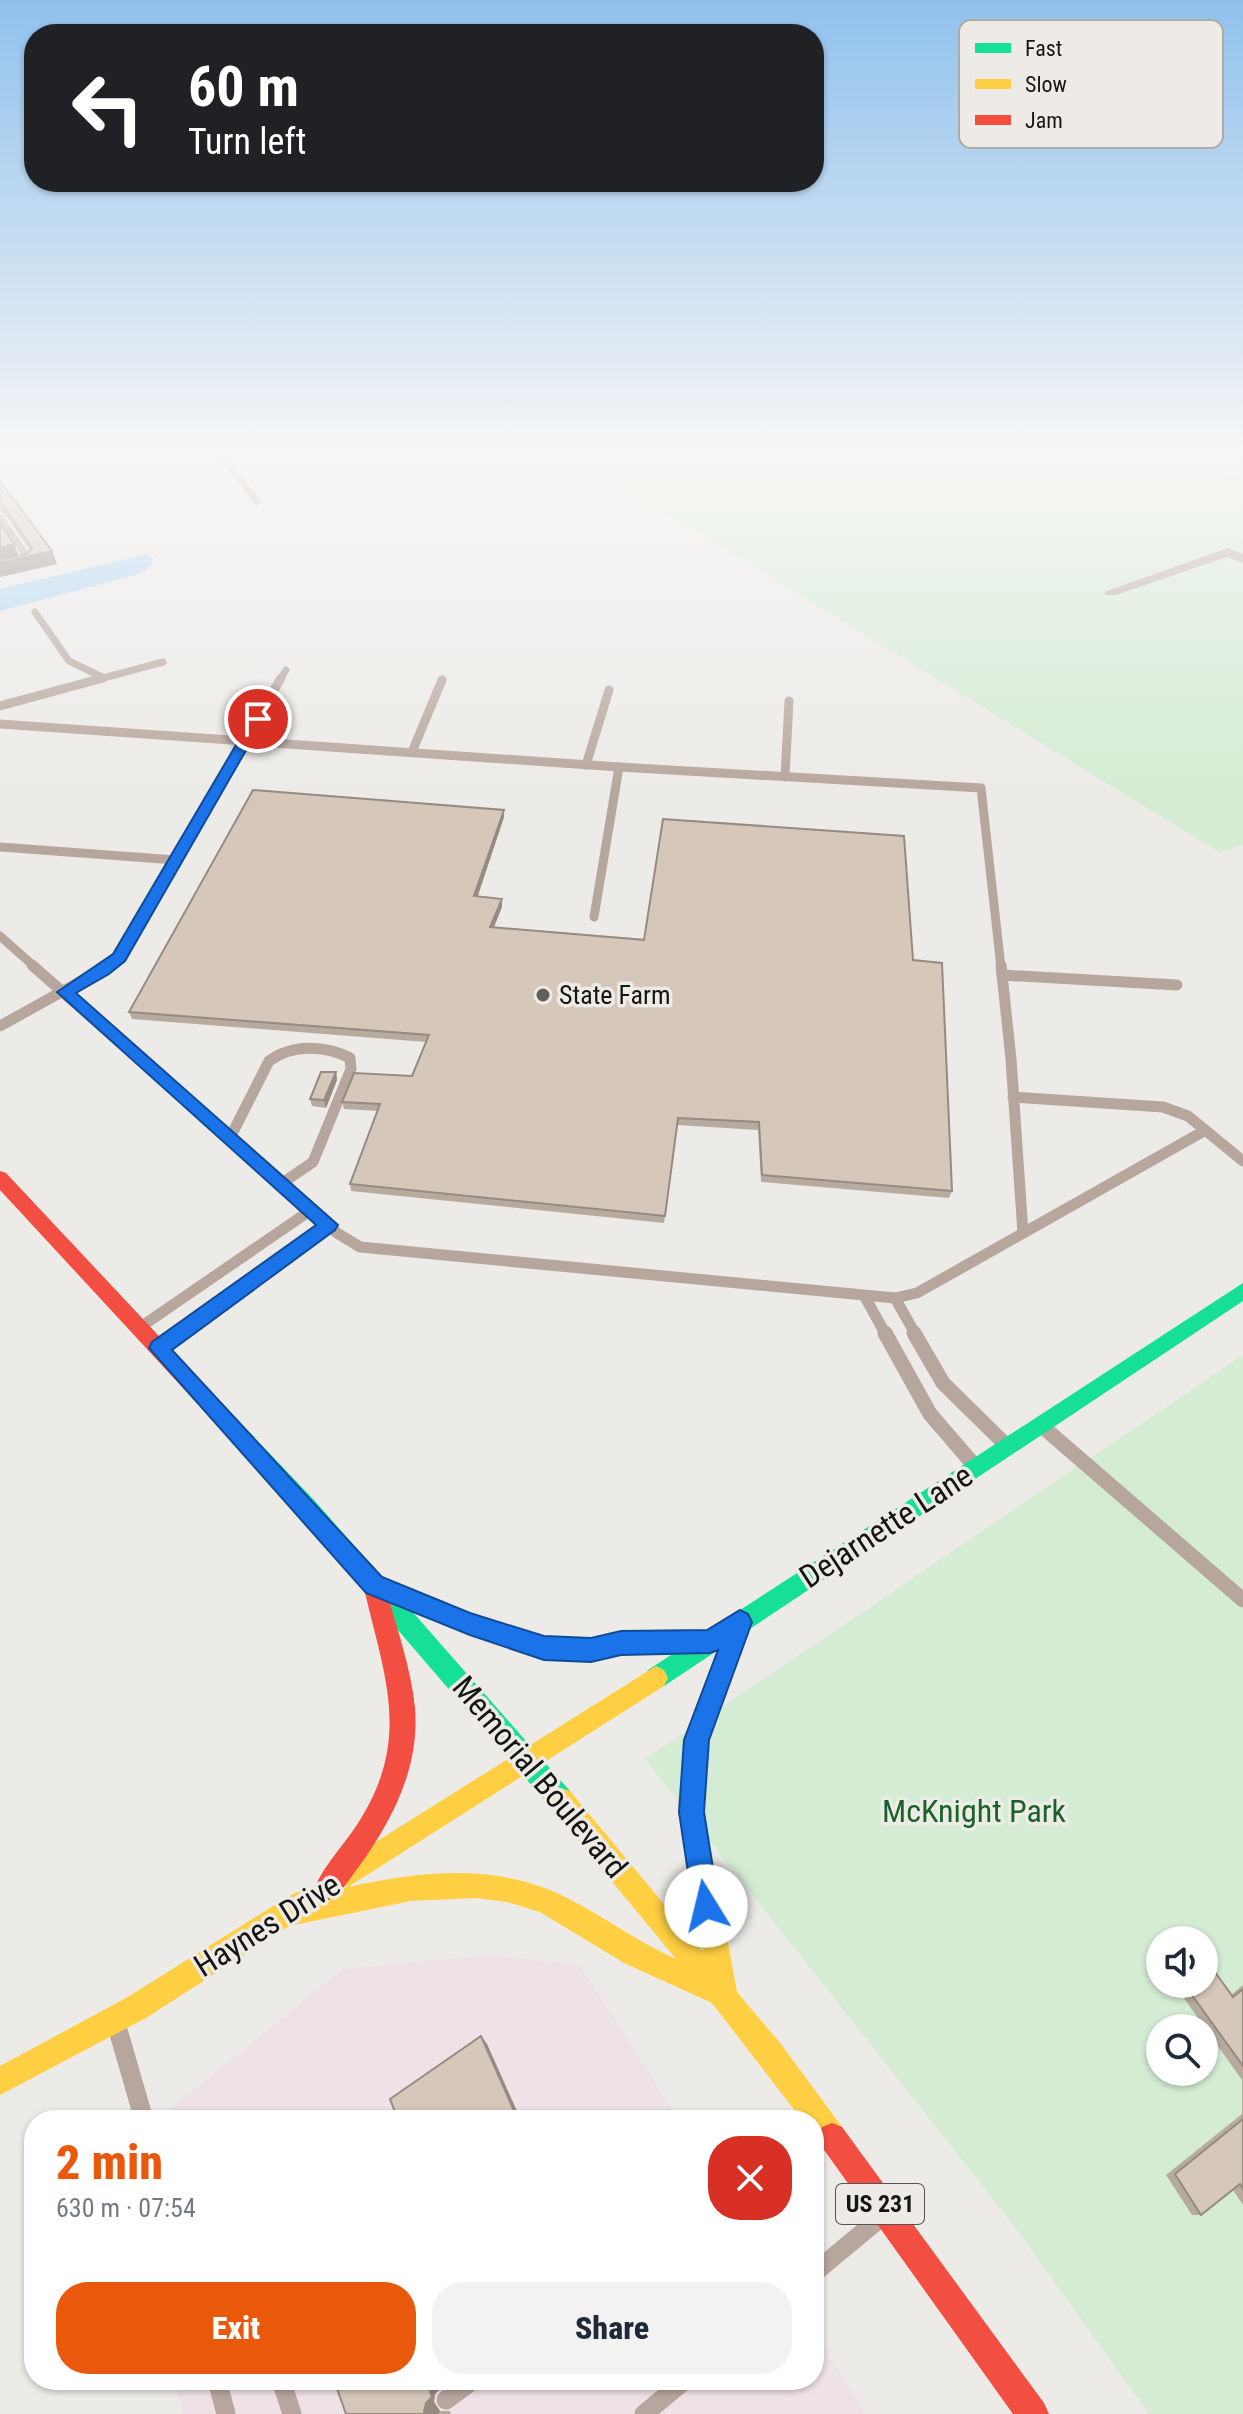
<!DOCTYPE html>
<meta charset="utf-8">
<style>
body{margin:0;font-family:"Roboto Condensed",sans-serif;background:#f2f2f3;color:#1f2937;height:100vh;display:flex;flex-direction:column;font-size:30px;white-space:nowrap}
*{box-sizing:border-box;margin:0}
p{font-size:26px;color:#747a83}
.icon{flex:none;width:44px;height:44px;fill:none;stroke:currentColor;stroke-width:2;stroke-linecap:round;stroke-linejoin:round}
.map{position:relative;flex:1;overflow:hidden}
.side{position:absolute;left:24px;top:2110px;width:800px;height:280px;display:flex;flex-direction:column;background:#fff;border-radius:32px;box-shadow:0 2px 6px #0004}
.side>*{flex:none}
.top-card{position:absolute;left:24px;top:24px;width:800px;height:168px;border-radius:32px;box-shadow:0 2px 6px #0004;background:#202124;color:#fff;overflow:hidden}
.buttons{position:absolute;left:1146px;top:1926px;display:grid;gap:16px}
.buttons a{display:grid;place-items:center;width:72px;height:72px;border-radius:50%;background:#fff;box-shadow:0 2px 6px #0004;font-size:40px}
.pin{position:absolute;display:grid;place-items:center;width:68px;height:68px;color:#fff;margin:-34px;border:4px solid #fff;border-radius:50%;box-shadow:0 2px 8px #0007}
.me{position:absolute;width:88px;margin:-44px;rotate:351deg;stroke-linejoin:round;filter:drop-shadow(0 0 6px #0008)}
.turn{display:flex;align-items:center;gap:28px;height:168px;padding:0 32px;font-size:36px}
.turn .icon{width:104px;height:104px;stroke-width:2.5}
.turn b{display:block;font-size:56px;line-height:68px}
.round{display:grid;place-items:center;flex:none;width:84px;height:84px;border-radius:32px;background:#f2f2f3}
.summary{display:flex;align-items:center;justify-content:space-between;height:136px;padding:0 32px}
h1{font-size:48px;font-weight:800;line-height:60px;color:#ea580c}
.button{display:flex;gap:16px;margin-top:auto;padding:16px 32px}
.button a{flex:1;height:92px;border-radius:32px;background:#ea580c;color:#fff;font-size:32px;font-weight:800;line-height:92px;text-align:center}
.button a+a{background:#f2f2f3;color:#1f2937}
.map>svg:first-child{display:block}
.commercial{fill:#efe2e7}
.green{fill:#d3ecd3;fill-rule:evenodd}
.water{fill:#acd5f5}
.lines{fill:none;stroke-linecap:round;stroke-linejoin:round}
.lane-far4{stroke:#b7a69d;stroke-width:7}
.lane-far3{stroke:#b7a69d;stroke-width:9}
.lane-far2{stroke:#b7a69d;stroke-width:11}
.lane-far1{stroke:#b7a69d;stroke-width:15}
.lane{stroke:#b7a69d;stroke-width:19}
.street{fill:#b7a69d;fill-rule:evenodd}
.fast{fill:#16e098;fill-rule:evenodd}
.slow{fill:#ffcf43;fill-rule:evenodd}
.jam{fill:#f24e42;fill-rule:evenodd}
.wall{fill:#b7aba0}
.shaded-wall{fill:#958b82}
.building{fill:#d5c7ba;stroke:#958b82;stroke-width:2}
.route{fill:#1a73e8;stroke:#114b97;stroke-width:2}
.poi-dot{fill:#61605e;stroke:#eeebe7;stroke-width:3}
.labels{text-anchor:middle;stroke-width:7;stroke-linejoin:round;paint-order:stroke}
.shield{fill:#eeebe7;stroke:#565553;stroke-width:2}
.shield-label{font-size:24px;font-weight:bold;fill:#151513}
.poi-label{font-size:26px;fill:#151513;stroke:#eeebe7;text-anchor:start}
.near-street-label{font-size:32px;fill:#151513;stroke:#eeebe7}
.near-park-label{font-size:32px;fill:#18632a;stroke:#eeebe7}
.key{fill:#eeebe7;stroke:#adaba7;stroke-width:2}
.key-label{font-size:22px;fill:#151513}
</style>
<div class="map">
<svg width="1243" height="2414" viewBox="0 0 1243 2414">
<rect width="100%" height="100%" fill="#edebe8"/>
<!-- commercial -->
<g class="commercial">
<polygon points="491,1955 580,1965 679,2120 157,2120 343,1969"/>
<polygon points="814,2332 866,2414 183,2414 174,2380 814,2380"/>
</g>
<!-- green -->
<g class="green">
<polygon points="573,456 1189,456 1243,480 1243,845 1219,852"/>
<path d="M1243 1355V2414H1149L1015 2227 645 1759ZM1160 1940H1204V1984H1160ZM1160 2028H1204V2072H1160Z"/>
</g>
<!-- water -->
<polygon class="water" points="147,554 154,559 151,566 139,574 0,611 0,589"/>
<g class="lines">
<!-- lane-far4 -->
<g class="lane-far4">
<polyline points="222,456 257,502"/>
<polyline points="0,518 30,561 0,568"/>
<polyline points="35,612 69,661 104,678"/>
<polyline points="96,680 163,662"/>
<polyline points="280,680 286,670"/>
</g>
<!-- lane-far3 -->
<g class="lane-far3">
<polyline points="0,706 103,678"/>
<polyline points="0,724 619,767 981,788 1001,967"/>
<polyline points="412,752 442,680"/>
<polyline points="586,765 609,690"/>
<polyline points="785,777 789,701"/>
<polyline points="0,847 176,860"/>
<polyline points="594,917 619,767"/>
<polyline points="0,936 35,967"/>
<polyline points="108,967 119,957 281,678"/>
</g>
<!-- lane-far2 -->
<g class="lane-far2">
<polyline points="32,965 337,1233 360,1247 895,1298 917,1293 1204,1131"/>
<polyline points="1001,965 1011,1059 1023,1233"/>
<polyline points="1002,975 1177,985"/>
<polyline points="0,1026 110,965"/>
<polyline points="1013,1097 1163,1107 1188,1116 1243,1161"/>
<path d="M230 1138 269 1061C292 1044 325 1045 350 1058L351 1069 313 1162 281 1184"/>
<polyline points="865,1297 886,1335"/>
<polyline points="895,1298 916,1335"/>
<polyline points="142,1326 311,1210"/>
<polyline points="177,1335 329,1225"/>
</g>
<!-- lane-far1 -->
<g class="lane-far1">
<polyline points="885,1333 930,1414 974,1465"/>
<polyline points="914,1333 943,1383 1005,1444"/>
<polyline points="161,1346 180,1333"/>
<polyline points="1043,1427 1243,1600"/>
</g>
<!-- lane -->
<g class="lane">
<polyline points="118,2030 144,2120"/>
<polyline points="814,2273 873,2224"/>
<polyline points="217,2380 226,2414"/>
<polyline points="281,2380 292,2414"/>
<polyline points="446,2400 473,2380"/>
<polyline points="644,2414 685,2380"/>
</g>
<!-- street -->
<polygon class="street" points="1228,548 1243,554 1243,563 1227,557 1116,595 1106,595 1104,592"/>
<!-- fast -->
<g class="fast">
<polygon points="1243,1283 1243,1301 664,1686 656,1690 648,1686 644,1678 648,1670"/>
<polygon points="226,1412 233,1415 315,1501 570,1791 573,1800 570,1809 561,1812 552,1809 299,1515 219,1427 216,1421 219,1415"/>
</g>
<!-- slow -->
<path class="slow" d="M380 1577 470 1613 544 1636 591 1638 621 1631 710 1630 718 1634 721 1641 732 1614 740 1611 748 1614 751 1622 709 1740 704 1812 737 1992 781 2044 842 2127 846 2137 842 2147 832 2151C816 2145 814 2137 814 2120H802L712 2003 624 1963 540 1912 507 1902 476 1898 411 1901 289 1926 146 2018 0 2095V2066L126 1998 291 1895 300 1891 310 1895 348 1887 339 1883 335 1874 339 1865 656 1666 664 1670 668 1678 664 1686 348 1887C423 1871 499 1862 569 1899 606 1918 638 1942 676 1959L552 1809 549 1800 552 1791 561 1788 570 1791 703 1951 678 1812 685 1740 718 1650 710 1654 621 1655 591 1662 544 1660 470 1635 372 1596 369 1588 372 1580Z"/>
<!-- jam -->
<g class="jam">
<polygon points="0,1171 6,1173 233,1415 236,1421 233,1427 226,1430 219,1427 0,1190"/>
<path d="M375 1577 383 1580 386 1588C396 1627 411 1667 415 1708 421 1780 379 1842 337 1896L328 1900 319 1896 315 1887C326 1861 349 1840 363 1815 411 1734 383 1672 364 1588L367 1580Z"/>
<polygon points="832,2123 842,2127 1044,2403 1049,2414 1013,2414 822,2147 818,2137 822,2127"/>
</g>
</g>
<!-- wall -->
<g class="wall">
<polygon points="0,481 52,551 57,564 0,577 0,523 14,544 19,556 27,554 30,551 5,514 0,512"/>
<polygon points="504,817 478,896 502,907 494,927 913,960 952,1191 949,1198 761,1182 758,1130 677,1125 664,1223 351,1191 350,1184 377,1111 344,1109 342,1102 412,1076 426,1042 132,1019 129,1012"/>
<polygon points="336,1072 337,1080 326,1108 312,1106 310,1099"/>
<polygon points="1174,1984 1204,1984 1231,1995 1243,1985 1243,2205 1233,2190 1201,2215 1192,2215 1166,2175 1242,2114 1242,2080"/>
<polygon points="334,2380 438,2380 441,2388 435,2394 434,2402 440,2411 450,2411 451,2414 346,2414"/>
</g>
<!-- shaded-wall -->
<g class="shaded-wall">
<polygon points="14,544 19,557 0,562 0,548"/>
<polygon points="52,551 57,564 0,577 0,563"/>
<polygon points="504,810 504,817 475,903 474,896"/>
<polygon points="502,899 502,907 491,934 490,927"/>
<polygon points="336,1072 337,1080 326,1108 324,1100"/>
<polygon points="481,2036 487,2044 521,2120 518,2120"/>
<polygon points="433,2380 438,2380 441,2388 432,2397 428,2385"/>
<polygon points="435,2394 434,2402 440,2411 438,2414 426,2414 424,2412 426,2403"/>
</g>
<!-- building -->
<g class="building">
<polygon points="0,481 52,551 0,563 0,560 27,554 32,548 0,501"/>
<polygon points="0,523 14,544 0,548"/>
<polygon points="253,790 504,810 474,896 502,899 490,927 644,940 663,819 904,836 913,960 942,963 952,1191 762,1175 759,1122 678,1118 665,1216 350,1184 380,1104 342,1102 354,1073 412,1076 429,1035 129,1012"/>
<polygon points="321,1072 336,1072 324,1100 310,1099"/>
<polygon points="1204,1957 1233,1997 1243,1989 1243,2066 1184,1984 1204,1984"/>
<polygon points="481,2036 518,2120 384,2120 395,2112 390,2099"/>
<polygon points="1243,2119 1243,2189 1240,2184 1201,2215 1175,2174"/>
<polygon points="334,2380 434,2380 428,2385 432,2397 426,2403 424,2412 426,2414 346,2414"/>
</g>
<!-- sky -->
<linearGradient id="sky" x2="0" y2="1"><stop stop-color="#90c1ed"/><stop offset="0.57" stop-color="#f7f6f5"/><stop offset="1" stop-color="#f7f6f5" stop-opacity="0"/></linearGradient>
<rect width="1243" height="794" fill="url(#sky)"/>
<!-- route -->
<polygon class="route" points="253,716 264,719 125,961 109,974 76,993 338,1225 335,1230 172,1350 382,1577 470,1613 544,1636 591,1638 621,1631 707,1630 740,1610 748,1614 752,1622 709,1740 704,1812 719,1906 716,1915 706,1919 697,1915 693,1906 679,1812 684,1740 718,1650 710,1653 621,1655 591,1662 544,1660 470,1635 366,1593 149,1348 152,1342 316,1225 57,992 113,954"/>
<!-- markers -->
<circle class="poi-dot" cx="543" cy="995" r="8"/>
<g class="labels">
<!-- shield labels -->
<rect class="shield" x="836" y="2184" width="88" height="40" rx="6"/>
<g class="shield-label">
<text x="880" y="2212">US 231</text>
</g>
<!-- poi labels -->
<g class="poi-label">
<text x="559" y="1004">State Farm</text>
</g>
<!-- near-street labels -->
<g class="near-street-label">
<text transform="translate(886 1526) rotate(-33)" y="11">Dejarnette Lane</text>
<text transform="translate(540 1777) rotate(50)" y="11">Memorial Boulevard</text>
<text transform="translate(267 1925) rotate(-32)" y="11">Haynes Drive</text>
</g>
<!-- near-park labels -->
<g class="near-park-label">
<text x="974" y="1822">McKnight Park</text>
</g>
</g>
<!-- legend -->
<rect x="959" y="20" width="264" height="128" rx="12" class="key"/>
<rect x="975" y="43" width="36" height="10" fill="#16e098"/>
<rect x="975" y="79" width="36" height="10" fill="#ffcf43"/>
<rect x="975" y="115" width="36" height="10" fill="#f24e42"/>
<g class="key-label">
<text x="1025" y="56">Fast</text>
<text x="1025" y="92">Slow</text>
<text x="1025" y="128">Jam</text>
</g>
</svg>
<div class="buttons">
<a><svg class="icon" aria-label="sound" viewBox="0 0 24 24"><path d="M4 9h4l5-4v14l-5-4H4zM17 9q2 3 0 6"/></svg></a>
<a><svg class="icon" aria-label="search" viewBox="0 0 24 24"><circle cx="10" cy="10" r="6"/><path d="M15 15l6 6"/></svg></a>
</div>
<div class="pin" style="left:258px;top:719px;background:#d93025"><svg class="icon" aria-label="arrive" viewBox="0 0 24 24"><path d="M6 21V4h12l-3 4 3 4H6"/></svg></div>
<svg class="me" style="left:706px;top:1906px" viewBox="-20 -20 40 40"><circle r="19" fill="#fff"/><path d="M0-13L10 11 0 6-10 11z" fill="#1a73e8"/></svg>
<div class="top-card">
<div class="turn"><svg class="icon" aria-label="left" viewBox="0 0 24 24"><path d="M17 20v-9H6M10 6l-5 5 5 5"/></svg><div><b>60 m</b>Turn left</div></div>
</div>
<section class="side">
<div class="summary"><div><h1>2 min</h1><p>630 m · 07:54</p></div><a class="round" style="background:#d93025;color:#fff"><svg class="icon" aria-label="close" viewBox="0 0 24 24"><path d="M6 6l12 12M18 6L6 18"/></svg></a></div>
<div class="button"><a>Exit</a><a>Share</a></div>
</section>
</div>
